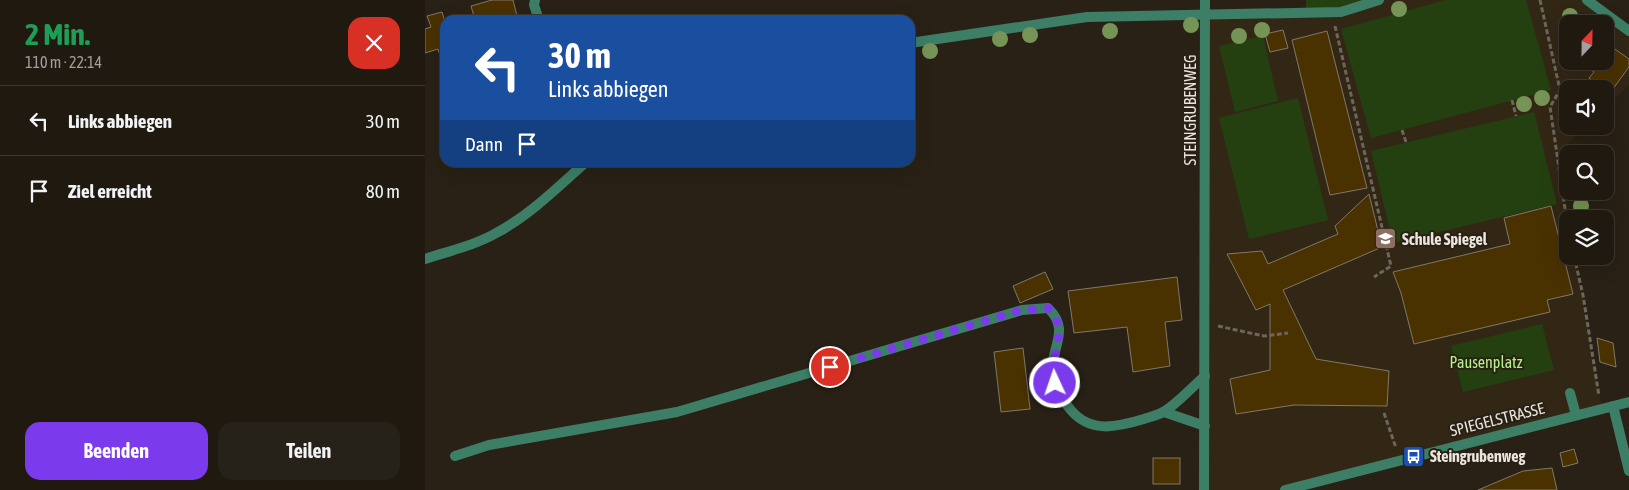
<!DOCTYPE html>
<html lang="de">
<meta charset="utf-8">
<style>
body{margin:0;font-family:"Asap Condensed",sans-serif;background:#272219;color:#f1f3f6;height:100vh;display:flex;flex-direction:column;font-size:19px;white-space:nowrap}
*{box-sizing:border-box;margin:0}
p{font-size:16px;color:#a1a09f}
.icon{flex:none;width:28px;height:28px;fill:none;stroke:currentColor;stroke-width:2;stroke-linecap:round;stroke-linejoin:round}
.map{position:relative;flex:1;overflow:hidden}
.details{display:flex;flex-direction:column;background:#1f1910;width:425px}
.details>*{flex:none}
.hud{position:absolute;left:15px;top:15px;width:475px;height:152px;border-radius:15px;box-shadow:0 5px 20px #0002,0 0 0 1px #3c3830;background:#1a4fa0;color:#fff;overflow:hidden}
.needle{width:32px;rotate:22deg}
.fabs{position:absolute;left:1134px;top:15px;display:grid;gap:10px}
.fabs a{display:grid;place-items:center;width:55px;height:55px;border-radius:10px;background:#1f1910;box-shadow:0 5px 20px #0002,0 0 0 1px #3c3830;font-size:25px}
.pin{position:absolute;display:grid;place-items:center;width:42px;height:42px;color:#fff;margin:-21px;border:2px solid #fff;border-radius:50%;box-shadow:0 1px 5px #0007}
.me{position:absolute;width:55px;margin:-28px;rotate:357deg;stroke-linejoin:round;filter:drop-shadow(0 0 4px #0008)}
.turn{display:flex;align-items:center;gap:18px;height:105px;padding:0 25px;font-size:22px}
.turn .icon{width:65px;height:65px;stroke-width:2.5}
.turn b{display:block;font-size:35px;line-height:42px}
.then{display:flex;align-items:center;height:48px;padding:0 25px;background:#0003;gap:10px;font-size:19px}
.round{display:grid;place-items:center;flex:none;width:52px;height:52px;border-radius:15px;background:#272219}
.overview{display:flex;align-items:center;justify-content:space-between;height:85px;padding:0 25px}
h1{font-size:30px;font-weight:700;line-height:38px;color:#1e9e55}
.action{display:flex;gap:10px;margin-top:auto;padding:10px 25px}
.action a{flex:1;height:58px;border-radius:15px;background:#7c3aed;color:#fff;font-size:20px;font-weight:700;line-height:58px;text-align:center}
.action a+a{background:#272219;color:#f1f3f6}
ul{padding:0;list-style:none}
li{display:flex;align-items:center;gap:15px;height:70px;padding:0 25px;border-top:1px solid #3c3830}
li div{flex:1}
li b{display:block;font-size:19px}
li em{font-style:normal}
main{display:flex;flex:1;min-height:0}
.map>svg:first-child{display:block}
.built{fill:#322715;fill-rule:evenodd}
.green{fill:#254010}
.building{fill:#4a3100;stroke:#817869}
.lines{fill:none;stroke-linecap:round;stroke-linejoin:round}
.path{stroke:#6d665b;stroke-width:3;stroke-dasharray:5 2.5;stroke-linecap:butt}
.lane{stroke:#3c7f66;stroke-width:10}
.street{stroke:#3c7f66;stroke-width:10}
.tree{fill:#759456}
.route{stroke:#7c3aed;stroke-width:9;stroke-dasharray:0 16.2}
.labels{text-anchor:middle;stroke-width:4;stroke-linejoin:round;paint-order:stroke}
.street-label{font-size:16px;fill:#eae5dd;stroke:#292115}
.poi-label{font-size:16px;font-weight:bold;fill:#eae5dd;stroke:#292115;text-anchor:start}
.park-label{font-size:16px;fill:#b3f28c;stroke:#292115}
</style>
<main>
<section class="details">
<div class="overview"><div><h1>2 Min.</h1><p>110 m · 22:14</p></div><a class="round" style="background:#d93025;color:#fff"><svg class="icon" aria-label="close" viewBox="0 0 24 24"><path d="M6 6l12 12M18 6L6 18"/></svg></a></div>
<ul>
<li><svg class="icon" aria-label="left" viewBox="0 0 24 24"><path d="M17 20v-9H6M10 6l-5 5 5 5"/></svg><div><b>Links abbiegen</b></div><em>30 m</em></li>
<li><svg class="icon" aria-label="arrive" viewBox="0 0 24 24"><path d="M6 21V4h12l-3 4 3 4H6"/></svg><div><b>Ziel erreicht</b></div><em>80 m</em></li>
</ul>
<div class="action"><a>Beenden</a><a>Teilen</a></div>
</section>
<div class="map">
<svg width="1204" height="490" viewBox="0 0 1204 490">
<rect width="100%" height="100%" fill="#292115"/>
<!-- built -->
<path class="built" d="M954 0H1161L1204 32V85L1180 108V89H1142V126H1161L1132 154 1142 222V256H1149L1158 295 1177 409 860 490H780V13L881 12ZM1142 24H1180V61H1142Z"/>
<!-- green -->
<g class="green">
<polygon points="881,0 954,0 916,12 881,12"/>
<polygon points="1021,0 1101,0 1126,90 946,138 916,29"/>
<polygon points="838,36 853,101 810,112 794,46"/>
<polygon points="873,98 903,220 824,239 794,118"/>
<polygon points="1109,112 1132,204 968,243 946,151"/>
<polygon points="1117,324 1129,370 1038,392 1026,346"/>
</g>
<!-- building -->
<g class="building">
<polygon points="67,0 88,0 93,20 50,20 46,6"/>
<polygon points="17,12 20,22 20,61 17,62 13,49 0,53 0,29 6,27 2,16"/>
<polygon points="858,30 863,48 845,52 840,34"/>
<polygon points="902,31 942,188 905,195 867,40"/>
<polygon points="1180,42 1204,59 1204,67 1185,93 1164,78 1169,72 1154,61 1180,61"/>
<polygon points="944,194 957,247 858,290 891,359 964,371 962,406 869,405 811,414 805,379 845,370 845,304 831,310 802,254 837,251 843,264 913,234 910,226"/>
<polygon points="1126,206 1148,294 1122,300 1125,312 989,344 976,293 968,272 1085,244 1079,218"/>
<polygon points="620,272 628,289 595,303 588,286"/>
<polygon points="752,277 757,320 740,322 745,366 708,372 702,327 649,333 643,291"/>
<polygon points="1172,338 1188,343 1191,367 1175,362"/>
<polygon points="598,348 605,409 576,412 569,352"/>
<polygon points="1149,449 1153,463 1138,467 1135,453"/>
<rect x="728" y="458" width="27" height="26"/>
<polygon points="1127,468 1132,490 1053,490 1098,471"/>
</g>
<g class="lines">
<!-- path -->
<g class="path">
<polyline points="1115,0 1135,90 1125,107 1142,222"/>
<polyline points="910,26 966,266 949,277"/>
<polyline points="1087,100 1091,116"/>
<polyline points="977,130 981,142"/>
<polyline points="1149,256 1158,295 1174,396"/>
<polyline points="793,326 839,336 863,333"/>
<polyline points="959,413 971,448"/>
</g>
<!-- lane -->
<g class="lane">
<polyline points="1145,393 1151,415"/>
<polyline points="739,412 780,426"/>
<path d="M30 456 64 445 252 412 597 310 623 308C646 330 626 347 627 372 628 387 637 398 645 409 665 434 692 427 719 419 725 417 734 415 740 411 754 402 767 387 780 376"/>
</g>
<!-- street -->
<g class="street">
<polyline points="110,0 109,5 114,20"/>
<polyline points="1162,0 1204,31"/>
<polyline points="485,43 662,17 916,12 954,0"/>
<path d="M0 259C24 251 51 245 73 232 105 215 134 186 161 162"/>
<polyline points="1188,406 1204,471"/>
<polyline points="779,490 780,0"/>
<polyline points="860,490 1204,402"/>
</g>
</g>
<!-- trees -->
<g class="tree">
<circle cx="974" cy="9" r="8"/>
<circle cx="1145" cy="16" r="8"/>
<circle cx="766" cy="25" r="8"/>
<circle cx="837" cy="30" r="8"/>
<circle cx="685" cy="31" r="8"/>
<circle cx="605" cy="35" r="8"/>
<circle cx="814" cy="36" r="8"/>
<circle cx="575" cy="39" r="8"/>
<circle cx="505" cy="51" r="8"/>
<circle cx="1117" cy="98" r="8"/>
<circle cx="1099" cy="104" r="8"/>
<circle cx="1156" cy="206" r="8"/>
</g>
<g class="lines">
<!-- route -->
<path class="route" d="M405 367 597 310 623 308C647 331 622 356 630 383"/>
</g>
<!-- icons -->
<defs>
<symbol id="school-square" viewBox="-11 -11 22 22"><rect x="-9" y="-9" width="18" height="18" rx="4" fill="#8d6e63" stroke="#292115"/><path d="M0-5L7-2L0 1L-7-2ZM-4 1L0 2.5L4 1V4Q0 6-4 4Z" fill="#fff"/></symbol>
<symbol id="bus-square" viewBox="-11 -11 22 22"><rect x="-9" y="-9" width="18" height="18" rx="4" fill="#1a4fb4" stroke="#292115"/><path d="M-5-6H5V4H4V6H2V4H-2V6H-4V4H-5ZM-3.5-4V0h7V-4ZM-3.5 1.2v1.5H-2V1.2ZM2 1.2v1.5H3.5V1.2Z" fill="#fff"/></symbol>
</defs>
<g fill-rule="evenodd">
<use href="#school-square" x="948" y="226" width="25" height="25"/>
<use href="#bus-square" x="976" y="444" width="25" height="25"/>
</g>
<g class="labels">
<!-- street labels -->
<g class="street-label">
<text transform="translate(765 110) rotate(-90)" y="6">STEINGRUBENWEG</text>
<text transform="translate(1072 419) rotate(-14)" y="6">SPIEGELSTRASSE</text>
</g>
<!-- poi labels -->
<g class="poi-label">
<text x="977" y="245">Schule Spiegel</text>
<text x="1005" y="462">Steingrubenweg</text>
</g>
<!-- park labels -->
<g class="park-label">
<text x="1061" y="368">Pausenplatz</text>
</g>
</g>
</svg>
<div class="fabs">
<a><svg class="needle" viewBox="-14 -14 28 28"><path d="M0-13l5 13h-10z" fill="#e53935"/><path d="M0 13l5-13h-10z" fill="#a1a09f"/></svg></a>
<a><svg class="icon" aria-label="sound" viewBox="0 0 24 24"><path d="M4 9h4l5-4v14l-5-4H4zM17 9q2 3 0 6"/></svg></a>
<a><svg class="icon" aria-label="search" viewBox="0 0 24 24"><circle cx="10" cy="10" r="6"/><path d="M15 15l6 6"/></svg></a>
<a><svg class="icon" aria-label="layers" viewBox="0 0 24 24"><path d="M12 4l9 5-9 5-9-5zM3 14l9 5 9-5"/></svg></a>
</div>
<div class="pin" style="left:405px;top:367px;background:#d93025"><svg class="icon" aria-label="arrive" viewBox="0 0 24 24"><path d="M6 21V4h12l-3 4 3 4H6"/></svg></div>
<svg class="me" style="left:630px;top:383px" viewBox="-20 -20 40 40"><circle r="17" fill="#7c3aed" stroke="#fff" stroke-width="3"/><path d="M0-11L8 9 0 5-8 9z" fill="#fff"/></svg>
<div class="hud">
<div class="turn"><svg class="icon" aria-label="left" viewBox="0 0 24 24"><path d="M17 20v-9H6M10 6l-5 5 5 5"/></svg><div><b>30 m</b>Links abbiegen</div></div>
<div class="then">Dann<svg class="icon" aria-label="arrive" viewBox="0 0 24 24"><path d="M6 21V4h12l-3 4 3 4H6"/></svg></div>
</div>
</div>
</main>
